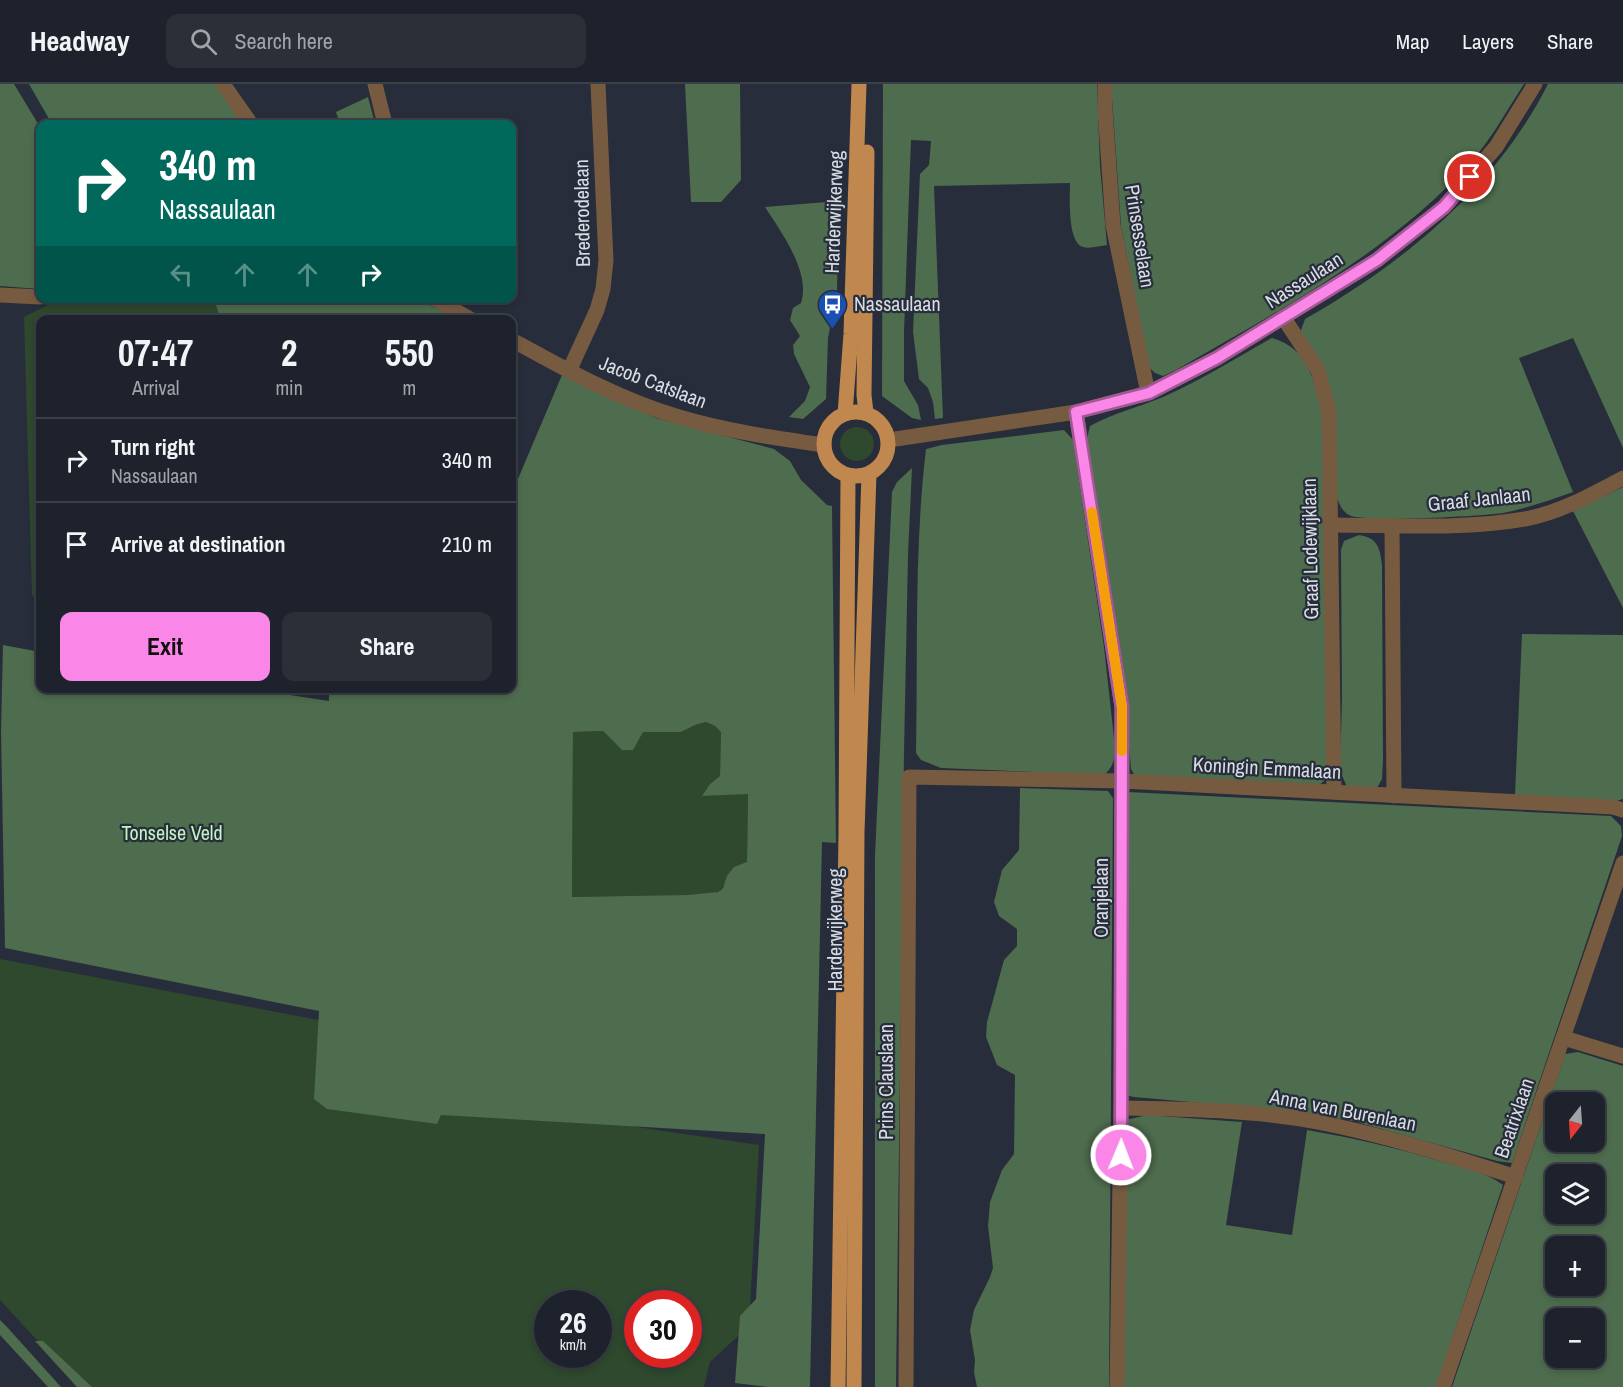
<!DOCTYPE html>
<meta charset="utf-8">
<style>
body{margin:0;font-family:"Archivo Narrow",sans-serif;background:#2a2f38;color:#f1f3f6;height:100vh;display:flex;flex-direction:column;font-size:22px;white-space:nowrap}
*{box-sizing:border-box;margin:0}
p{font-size:20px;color:#a0a4a9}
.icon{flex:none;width:33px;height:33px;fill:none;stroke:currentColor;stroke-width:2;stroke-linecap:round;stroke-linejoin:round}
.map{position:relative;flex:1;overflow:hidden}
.sheet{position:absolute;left:36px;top:231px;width:480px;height:378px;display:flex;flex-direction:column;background:#1d222c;border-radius:12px;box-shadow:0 3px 9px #0003,0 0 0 2px #3b3f48}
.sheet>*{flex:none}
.banner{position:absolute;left:36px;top:36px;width:480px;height:183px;border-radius:12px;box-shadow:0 3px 9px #0003,0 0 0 2px #3b3f48;background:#00695c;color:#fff;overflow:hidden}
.needle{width:39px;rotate:197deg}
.tools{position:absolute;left:1545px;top:1008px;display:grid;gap:12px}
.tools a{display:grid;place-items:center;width:60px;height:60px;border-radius:12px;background:#1d222c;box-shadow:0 3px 9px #0003,0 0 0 2px #3b3f48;font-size:30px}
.speed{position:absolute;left:534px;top:1206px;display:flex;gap:12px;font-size:30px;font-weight:700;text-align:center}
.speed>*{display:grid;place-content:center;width:78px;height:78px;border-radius:50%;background:#1d222c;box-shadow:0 3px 9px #0003,0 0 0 2px #3b3f48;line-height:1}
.speed small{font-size:15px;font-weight:400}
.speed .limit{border:9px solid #d22;background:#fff;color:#111}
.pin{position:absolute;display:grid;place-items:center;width:51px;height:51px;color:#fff;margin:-26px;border:3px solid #fff;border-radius:50%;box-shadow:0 2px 6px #0007}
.me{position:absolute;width:66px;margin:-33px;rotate:1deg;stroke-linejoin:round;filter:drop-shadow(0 0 4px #0008)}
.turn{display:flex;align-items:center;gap:21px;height:126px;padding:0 24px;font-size:27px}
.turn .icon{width:78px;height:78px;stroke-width:2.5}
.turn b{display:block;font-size:42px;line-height:51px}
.lanes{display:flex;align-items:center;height:57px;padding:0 24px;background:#0003;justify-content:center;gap:30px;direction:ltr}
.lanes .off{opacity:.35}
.eta{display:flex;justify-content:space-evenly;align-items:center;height:102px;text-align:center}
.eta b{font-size:36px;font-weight:700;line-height:42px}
.action{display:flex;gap:12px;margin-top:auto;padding:12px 24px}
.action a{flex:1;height:69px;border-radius:12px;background:#fa87e7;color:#111;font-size:24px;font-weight:700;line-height:69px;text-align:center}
.action a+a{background:#2a2f38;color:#f1f3f6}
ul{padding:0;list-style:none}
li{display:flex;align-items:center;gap:18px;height:84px;padding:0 24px;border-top:2px solid #3b3f48}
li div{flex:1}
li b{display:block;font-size:22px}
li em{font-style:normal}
header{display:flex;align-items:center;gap:36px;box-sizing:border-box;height:84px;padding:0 30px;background:#1d222c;border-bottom:2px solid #3b3f48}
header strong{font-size:28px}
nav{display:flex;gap:33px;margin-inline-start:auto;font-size:21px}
.search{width:420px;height:54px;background:#2a2f38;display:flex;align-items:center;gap:15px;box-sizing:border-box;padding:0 21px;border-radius:12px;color:#a0a4a9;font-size:22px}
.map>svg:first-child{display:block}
.green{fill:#2e492e;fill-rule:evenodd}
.forest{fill:#4e6c4e;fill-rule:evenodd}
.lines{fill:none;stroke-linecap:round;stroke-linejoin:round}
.minor{stroke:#775b41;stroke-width:15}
.major{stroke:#c0874e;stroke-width:15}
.route-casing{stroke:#a25896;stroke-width:15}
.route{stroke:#fa87e7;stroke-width:10}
.slow{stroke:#f59e0b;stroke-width:10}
.labels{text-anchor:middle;stroke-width:4.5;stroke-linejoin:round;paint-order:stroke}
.street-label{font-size:20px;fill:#d8dde5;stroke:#272d3a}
.poi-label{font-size:20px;fill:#d8dde5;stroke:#272d3a;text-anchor:start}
.park-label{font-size:20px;fill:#c0f5c0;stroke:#272d3a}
</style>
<header>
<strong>Headway</strong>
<div class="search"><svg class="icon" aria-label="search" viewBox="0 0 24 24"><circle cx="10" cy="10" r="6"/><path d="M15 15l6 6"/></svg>Search here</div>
<nav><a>Map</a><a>Layers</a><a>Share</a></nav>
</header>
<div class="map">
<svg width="1623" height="1303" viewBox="0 0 1623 1303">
<rect width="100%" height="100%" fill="#272d3a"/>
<!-- green -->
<g class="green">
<polygon points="173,214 214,214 219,230 325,231 325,235 40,236 40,517 32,511 24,233 50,220"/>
<circle cx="857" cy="360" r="17"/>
<path d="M706 638 715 642 721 648 720 692 710 700 702 712 748 709 747 779C726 783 728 805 716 808 698 812 678 811 660 812 631 812 602 813 572 813L573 648 603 647 622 666 642 648H681L695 641Z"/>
<path d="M0 875 329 938 522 1026 759 1061 749 1242 710 1278 704 1303H80L0 1216ZM548 1220H598V1270H548ZM638 1220H688V1270H638Z"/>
</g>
<!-- forest -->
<g class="forest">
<polygon points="0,0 14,0 40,43 40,205 0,202"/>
<polygon points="29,0 217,0 244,40 52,40"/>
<polygon points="685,0 740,0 741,96 721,118 691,118"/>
<path d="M883 0H1097L1100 82 1107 161C1100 162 1090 165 1083 163 1067 158 1070 113 1070 99L934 102 943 334 935 335 933 318 928 304 919 295 913 248 920 90 929 81 931 57 911 56 904 249V297L918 321 921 336 912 334 882 312Z"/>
<path d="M1111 0H1524C1507 26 1491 56 1470 79 1389 169 1279 227 1176 286L1163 292 1155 289 1149 283 1121 142Z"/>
<path d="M1548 0H1623V364L1573 254 1519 274 1573 408C1550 416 1528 424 1503 429 1484 432 1361 439 1349 431 1346 430 1341 424 1340 421 1332 407 1339 387 1335 372 1325 330 1311 289 1300 249L1305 235C1404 179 1496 103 1548 0Z"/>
<polygon points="368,13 375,40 340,40 336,28"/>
<path d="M839 117 837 207 828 254 826 315 803 335 789 333 805 317 810 303 794 270 793 261 800 252 790 236 793 224 801 219C811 188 781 148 765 123Z"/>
<polygon points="214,215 418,215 457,235 325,236 324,231 228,232 219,230"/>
<path d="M1272 254C1310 265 1314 298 1323 331L1327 687 1324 697 1318 702 1135 692 1131 685 1125 612 1088 365V350L1090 342C1113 329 1139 323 1163 313 1201 296 1236 274 1272 254Z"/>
<path d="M562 291 656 334 774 365 790 377 801 396 827 421 832 422 836 759 822 758 810 1303H768L735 1299 740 1232 756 1215 765 1050 441 1031 437 1040 327 1025 314 1015 319 927 5 864 1 647 3 561 40 568V604L250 605 329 617V605L512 604V409ZM706 638 715 642 721 648 720 692 710 700 702 712 748 710 747 778 734 783 727 792 723 804 718 808 688 811 572 813 573 648 603 647 622 666H633L643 648H681L695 641Z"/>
<path d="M1064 346 1073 356 1104 563 1114 654C1115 670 1117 679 1104 691L941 684 921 676 916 669C918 568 914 465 926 365L942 361Z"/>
<polygon points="912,384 908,471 904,669 896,1303 875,1303 875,771 892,408 897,398"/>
<polygon points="1623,403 1623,524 1573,427"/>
<path d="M1359 451C1378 454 1380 464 1382 481L1383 675 1382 695 1377 704 1347 703 1340 687 1342 614 1341 466 1344 457Z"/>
<polygon points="1522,550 1623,551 1623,715 1616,717 1515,711"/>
<polygon points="1020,704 1108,707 1113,714 1109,1303 977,1303 974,1288 975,1276 970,1246 974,1226 990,1193 993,1184 988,1142 990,1118 1002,1086 1014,1070 1015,991 997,981 986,953 987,938 1004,876 1017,862 1017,845 999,832 994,818 1002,786 1019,766"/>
<polygon points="1128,708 1611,732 1621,742 1622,752 1512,1079 1497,1077 1353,1037 1292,1027 1134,1013 1125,1011"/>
<path d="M1578 968 1623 982V1303H1452L1565 970ZM1556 1018H1594V1058H1556ZM1556 1090H1594V1130H1556ZM1556 1162H1594V1202H1556ZM1556 1234H1594V1274H1556Z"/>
<path d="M1147 1031 1242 1038 1226 1141 1292 1151 1307 1046C1354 1054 1401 1065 1447 1079 1467 1085 1487 1089 1503 1101L1436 1303H1124L1126 1036Z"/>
<polygon points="0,1236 7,1243 61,1303 48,1303 0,1251"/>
<polygon points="35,1257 43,1257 92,1303 77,1303"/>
</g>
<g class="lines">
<!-- minor -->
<g class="minor">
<polyline points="223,0 251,40"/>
<polyline points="375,0 385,40"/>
<polyline points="1105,0 1105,25 1113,141 1148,309"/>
<polyline points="0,211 40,213"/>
<polyline points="433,214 472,236"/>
<polyline points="1283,233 1318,286 1329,328 1334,708"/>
<path d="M512 256C565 285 620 316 679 333 726 347 775 354 824 361"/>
<polyline points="569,287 597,226 603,205 606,176 598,0"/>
<polyline points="1076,328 1122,623 1121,1024 1117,1303"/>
<polyline points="889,356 1076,328 1148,309 1217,274 1377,176 1444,123 1496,63 1535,0"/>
<path d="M1331 441C1396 441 1461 446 1525 435 1559 429 1593 410 1623 394"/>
<polyline points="1392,441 1394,712"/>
<polyline points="1564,954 1623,972"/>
<path d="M1121 1024C1187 1025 1253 1026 1317 1038 1385 1051 1450 1072 1516 1093"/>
<polyline points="906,1303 909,693 1123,697 1613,723 1623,726"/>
<polyline points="1443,1303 1623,779"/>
</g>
<!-- major -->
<g class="major">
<circle cx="856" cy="360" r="32"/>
<polyline points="866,329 864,311 867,68"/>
<polyline points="845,330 851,250 859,0"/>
<polyline points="838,1303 846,748 848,392"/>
<polyline points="854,1303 857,748 869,390"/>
</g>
</g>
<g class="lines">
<defs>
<polyline id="route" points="1121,1071 1122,623 1076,328 1149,309 1217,274 1377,176 1444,123 1470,93"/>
</defs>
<!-- route casing -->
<use href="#route" class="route-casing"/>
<!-- route -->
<use href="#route" class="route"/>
<!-- slow -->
<polyline class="slow" points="1092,428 1122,623 1122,667"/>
</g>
<!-- icons -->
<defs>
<symbol id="bus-pin" viewBox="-11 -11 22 30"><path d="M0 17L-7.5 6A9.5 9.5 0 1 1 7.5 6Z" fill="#1a4fb4" stroke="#272d3a"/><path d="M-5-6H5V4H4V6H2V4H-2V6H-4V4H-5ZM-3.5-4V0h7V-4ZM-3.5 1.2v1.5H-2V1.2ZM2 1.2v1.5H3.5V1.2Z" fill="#fff"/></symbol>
</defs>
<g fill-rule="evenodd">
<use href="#bus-pin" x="816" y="204" width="33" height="45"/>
</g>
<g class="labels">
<!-- street labels -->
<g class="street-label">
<text transform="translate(834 128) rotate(-88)" y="7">Harderwijkerweg</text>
<text transform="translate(582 129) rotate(-91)" y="7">Brederodelaan</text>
<text transform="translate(1140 152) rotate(81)" y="7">Prinsesselaan</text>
<text transform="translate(1304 196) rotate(-32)" y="7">Nassaulaan</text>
<text transform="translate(653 298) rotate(21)" y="7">Jacob Catslaan</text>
<text transform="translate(1479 415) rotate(-6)" y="7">Graaf Janlaan</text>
<text transform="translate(1310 465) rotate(-91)" y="7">Graaf Lodewijklaan</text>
<text transform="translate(1267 684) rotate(3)" y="7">Koningin Emmalaan</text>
<text transform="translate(1101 814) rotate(-90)" y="7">Oranjelaan</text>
<text transform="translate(835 846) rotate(-90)" y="7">Harderwijkerweg</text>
<text transform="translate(886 998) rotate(-90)" y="7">Prins Clauslaan</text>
<text transform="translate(1343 1026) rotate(11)" y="7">Anna van Burenlaan</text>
<text transform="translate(1514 1034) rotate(-71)" y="7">Beatrixlaan</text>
</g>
<!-- poi labels -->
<g class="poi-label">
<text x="854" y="227">Nassaulaan</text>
</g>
<!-- park labels -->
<g class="park-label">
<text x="172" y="756">Tonselse Veld</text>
</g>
</g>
</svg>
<div class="tools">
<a><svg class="needle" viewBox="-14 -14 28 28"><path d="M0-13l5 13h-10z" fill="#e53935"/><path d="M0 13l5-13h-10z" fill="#a0a4a9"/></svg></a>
<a><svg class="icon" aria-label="layers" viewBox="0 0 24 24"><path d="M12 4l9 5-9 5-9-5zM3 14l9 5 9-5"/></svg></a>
<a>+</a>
<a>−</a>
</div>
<div class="speed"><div>26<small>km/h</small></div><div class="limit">30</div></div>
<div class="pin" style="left:1470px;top:93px;background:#d93025"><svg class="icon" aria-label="arrive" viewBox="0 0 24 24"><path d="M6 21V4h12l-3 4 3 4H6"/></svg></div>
<svg class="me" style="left:1121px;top:1071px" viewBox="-20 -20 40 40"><circle r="17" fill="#fa87e7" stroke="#fff" stroke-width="3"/><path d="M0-11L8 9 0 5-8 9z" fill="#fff"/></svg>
<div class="banner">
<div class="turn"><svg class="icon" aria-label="right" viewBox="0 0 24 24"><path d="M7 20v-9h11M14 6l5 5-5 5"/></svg><div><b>340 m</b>Nassaulaan</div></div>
<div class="lanes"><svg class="icon off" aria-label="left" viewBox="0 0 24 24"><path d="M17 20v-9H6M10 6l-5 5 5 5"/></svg><svg class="icon off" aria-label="ahead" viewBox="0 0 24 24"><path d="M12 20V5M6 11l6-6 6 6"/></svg><svg class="icon off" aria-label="ahead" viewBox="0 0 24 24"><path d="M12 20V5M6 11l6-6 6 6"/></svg><svg class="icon" aria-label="right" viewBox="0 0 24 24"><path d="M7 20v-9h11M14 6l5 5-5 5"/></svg></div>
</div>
<section class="sheet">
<div class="eta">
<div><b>07:47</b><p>Arrival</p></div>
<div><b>2</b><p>min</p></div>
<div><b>550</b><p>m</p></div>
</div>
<ul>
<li><svg class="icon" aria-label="right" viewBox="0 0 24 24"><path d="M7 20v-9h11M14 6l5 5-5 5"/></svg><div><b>Turn right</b><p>Nassaulaan</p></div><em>340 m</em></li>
<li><svg class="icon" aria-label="arrive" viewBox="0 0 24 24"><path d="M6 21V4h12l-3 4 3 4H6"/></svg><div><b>Arrive at destination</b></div><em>210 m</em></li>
</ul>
<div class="action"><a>Exit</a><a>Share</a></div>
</section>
</div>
